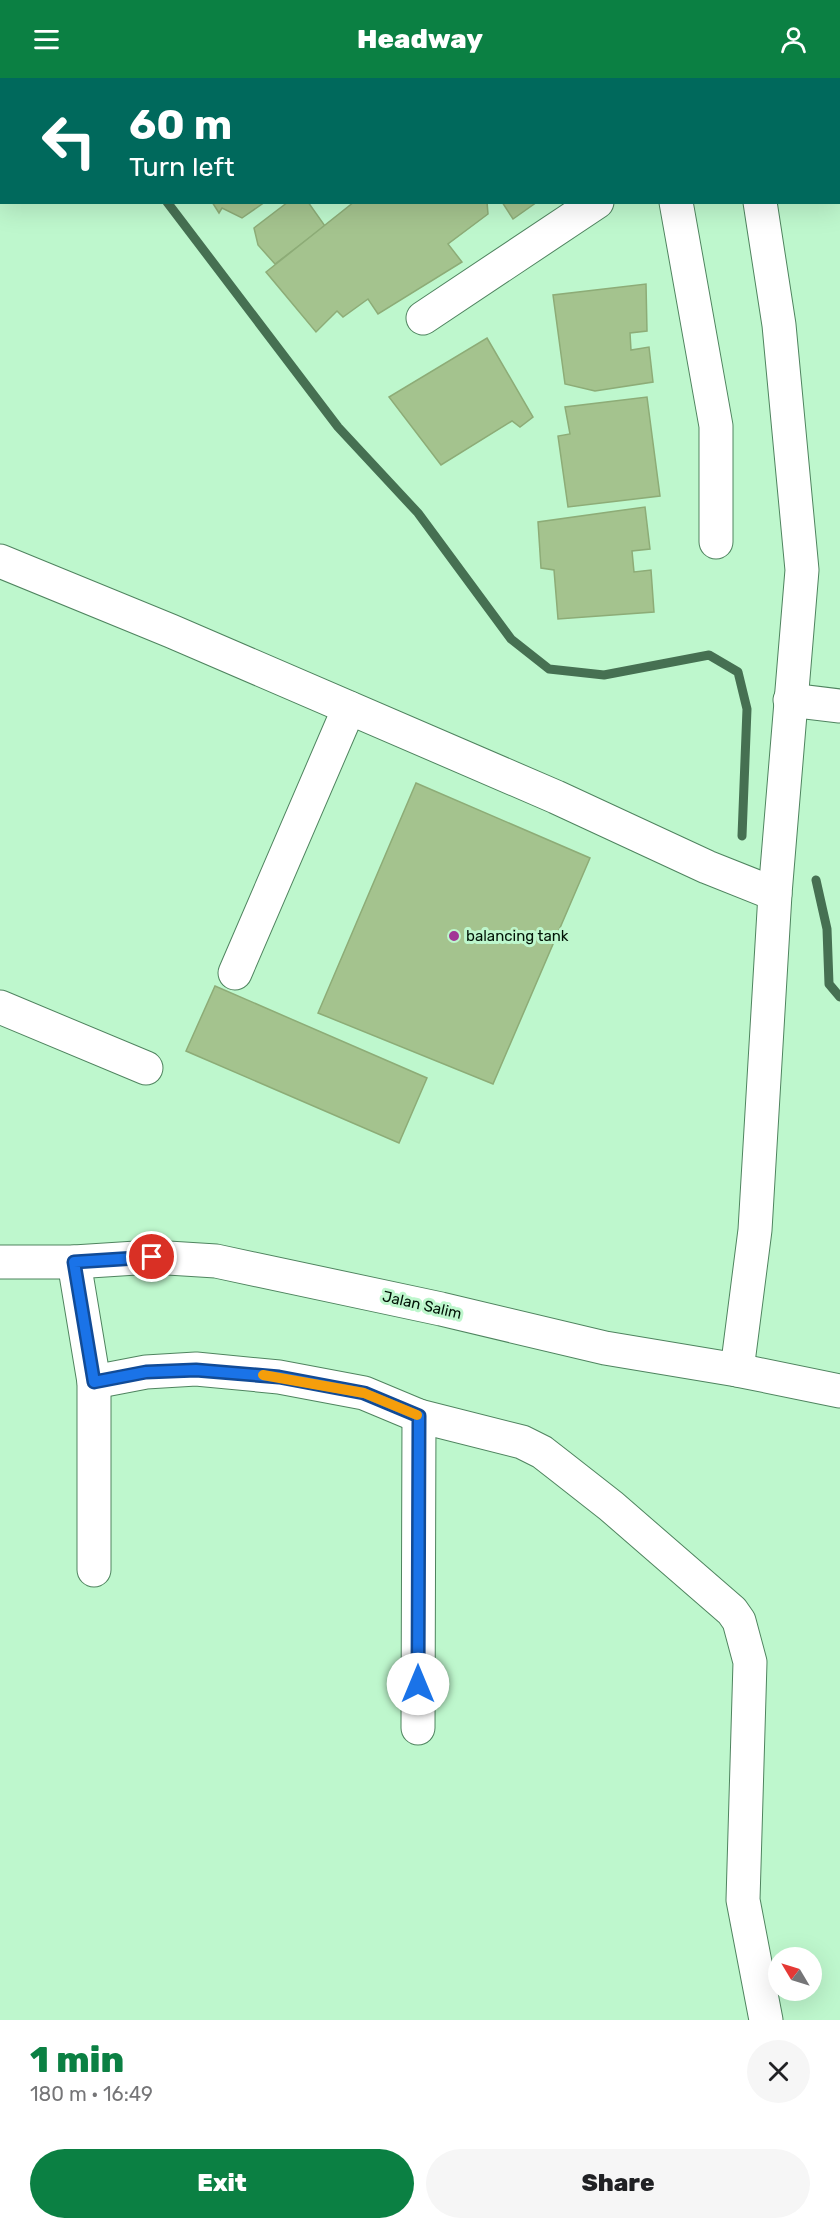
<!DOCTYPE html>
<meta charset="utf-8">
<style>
body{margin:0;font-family:Rubik,sans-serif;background:#f6f6f6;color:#202124;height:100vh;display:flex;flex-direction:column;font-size:22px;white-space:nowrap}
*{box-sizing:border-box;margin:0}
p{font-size:20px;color:#757577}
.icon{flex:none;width:33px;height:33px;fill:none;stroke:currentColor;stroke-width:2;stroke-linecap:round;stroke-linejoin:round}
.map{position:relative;height:1942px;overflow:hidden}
.details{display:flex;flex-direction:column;background:#fff;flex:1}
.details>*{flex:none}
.banner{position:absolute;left:0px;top:0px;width:840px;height:126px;box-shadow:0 6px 24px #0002;background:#00695c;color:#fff;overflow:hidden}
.needle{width:39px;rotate:308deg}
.fabs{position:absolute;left:768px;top:1869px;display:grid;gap:12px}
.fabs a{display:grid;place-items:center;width:54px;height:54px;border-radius:50%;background:#fff;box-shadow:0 6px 24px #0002;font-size:30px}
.pin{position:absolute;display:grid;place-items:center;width:51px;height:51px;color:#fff;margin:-26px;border:3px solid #fff;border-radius:50%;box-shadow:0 2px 6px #0007}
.me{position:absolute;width:66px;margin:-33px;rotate:0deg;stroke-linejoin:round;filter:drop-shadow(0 0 4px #0008)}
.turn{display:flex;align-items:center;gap:21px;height:126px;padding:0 30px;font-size:27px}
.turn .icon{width:78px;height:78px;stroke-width:2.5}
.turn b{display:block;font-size:42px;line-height:51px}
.round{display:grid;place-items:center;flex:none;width:63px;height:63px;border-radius:32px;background:#f6f6f6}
.headline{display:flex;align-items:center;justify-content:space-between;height:102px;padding:0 30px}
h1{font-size:36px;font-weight:800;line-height:45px;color:#0b8043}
.primary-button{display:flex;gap:12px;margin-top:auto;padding:12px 30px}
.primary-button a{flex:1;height:69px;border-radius:36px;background:#0b8043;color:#fff;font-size:24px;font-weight:800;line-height:69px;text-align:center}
.primary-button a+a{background:#f6f6f6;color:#202124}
header{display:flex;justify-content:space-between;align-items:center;height:78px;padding:0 30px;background:#0b8043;color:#fff;font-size:27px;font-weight:800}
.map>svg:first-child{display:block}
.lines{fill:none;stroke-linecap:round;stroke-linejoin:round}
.stream{stroke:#467052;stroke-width:9}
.building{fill:#a4c38e;stroke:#8dac77;stroke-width:1.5}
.minor-casing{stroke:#4f845f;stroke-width:35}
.minor{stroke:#fff;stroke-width:33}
.route-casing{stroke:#114b97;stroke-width:15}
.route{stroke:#1a73e8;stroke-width:10}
.slow{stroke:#f59e0b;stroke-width:10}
.poi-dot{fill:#a23696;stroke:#bef7cd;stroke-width:2}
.labels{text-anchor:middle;stroke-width:6;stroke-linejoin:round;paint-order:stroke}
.poi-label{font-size:15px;fill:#011306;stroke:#bef7cd;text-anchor:start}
.street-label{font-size:15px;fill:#011306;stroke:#bef7cd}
</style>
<header><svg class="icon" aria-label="menu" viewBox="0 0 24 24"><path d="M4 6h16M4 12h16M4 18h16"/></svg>Headway<svg class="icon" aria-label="person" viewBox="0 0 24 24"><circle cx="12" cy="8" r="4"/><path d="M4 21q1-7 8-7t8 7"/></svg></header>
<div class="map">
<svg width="840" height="1942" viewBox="0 0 840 1942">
<rect width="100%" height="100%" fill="#bef7cd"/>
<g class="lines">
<!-- stream -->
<g class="stream">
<polyline points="0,8 2,10"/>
<polyline points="167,124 338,349 418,435 511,561 549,591 604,597 709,577 738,594 747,631 742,758"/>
<polyline points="816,802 827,851 829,906 840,919"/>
</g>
</g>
<!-- building -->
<g class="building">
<polygon points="49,0 93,0 90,2"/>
<polygon points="270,0 448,0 446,2"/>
<polygon points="212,124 265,124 242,140 222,130 219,135"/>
<polygon points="288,124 308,124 325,148 275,186 258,167 254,150"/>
<polygon points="354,124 487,124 488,136 448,166 462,184 378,236 368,221 343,239 337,233 316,254 266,194"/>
<polygon points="502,124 537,124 513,141"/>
<polygon points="646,206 647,253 630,255 631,272 649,269 653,304 595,313 565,306 553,217"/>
<polygon points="487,260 533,339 520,349 512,343 441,387 389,319"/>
<polygon points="647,319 660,418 568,429 558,358 570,356 565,329"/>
<polygon points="645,429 650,471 632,473 634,494 651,492 654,534 558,541 554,492 541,490 538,444"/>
<polygon points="416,705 590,780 493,1006 318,935"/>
<polygon points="215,908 427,1000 399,1065 186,973"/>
</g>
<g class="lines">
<defs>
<g id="minor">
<polyline points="654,0 654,2"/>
<polyline points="742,0 742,2"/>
<polyline points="158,2 160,0"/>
<polyline points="676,124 716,348 716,464"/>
<polyline points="423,240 597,124"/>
<polyline points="0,483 171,553 556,719 707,789 775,816"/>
<polyline points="790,622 840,628"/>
<polyline points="235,895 349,630"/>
<polyline points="0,929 146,990"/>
<polyline points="0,1184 74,1184 152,1179 216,1183 441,1231 605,1270 737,1292 840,1313"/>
<polyline points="74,1184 94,1304 94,1492"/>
<polyline points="737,1292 755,1152 775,816 802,492 779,247 760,124"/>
<polyline points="94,1304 146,1294 196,1291 279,1299 364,1315 419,1338 522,1364 542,1374 560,1388 611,1428 732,1533 739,1543 750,1584 743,1822 766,1942"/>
<polyline points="418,1650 419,1338"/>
</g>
</defs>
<!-- minor casing -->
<use href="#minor" class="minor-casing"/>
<!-- minor -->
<use href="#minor" class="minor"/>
</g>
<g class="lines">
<defs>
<polyline id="route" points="152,1179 74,1184 94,1304 146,1294 196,1292 279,1299 364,1315 419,1338 418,1606"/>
</defs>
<!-- route casing -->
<use href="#route" class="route-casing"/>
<!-- route -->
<use href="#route" class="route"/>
<!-- slow -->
<polyline class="slow" points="263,1297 364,1315 417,1337"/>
</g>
<!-- markers -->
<circle class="poi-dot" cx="454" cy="858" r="6"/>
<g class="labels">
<!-- poi labels -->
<g class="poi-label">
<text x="466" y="863">balancing tank</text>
</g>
<!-- street labels -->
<g class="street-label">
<text transform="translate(422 1227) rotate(13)" y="5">Jalan Salim</text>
</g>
</g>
</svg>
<div class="fabs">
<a><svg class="needle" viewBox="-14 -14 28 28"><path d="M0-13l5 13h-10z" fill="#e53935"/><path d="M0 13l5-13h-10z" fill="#757577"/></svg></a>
</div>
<div class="pin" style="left:152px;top:1179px;background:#d93025"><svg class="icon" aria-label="arrive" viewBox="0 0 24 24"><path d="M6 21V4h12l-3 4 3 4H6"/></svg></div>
<svg class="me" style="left:418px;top:1606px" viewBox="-20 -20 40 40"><circle r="19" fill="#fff"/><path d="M0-13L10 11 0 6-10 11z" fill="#1a73e8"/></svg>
<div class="banner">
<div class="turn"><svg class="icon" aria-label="left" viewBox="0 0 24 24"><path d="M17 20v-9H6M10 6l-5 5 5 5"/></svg><div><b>60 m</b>Turn left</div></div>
</div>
</div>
<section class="details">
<div class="headline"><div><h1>1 min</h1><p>180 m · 16:49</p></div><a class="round"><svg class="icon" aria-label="close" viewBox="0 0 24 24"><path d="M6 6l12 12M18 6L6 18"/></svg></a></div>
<div class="primary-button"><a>Exit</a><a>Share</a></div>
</section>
